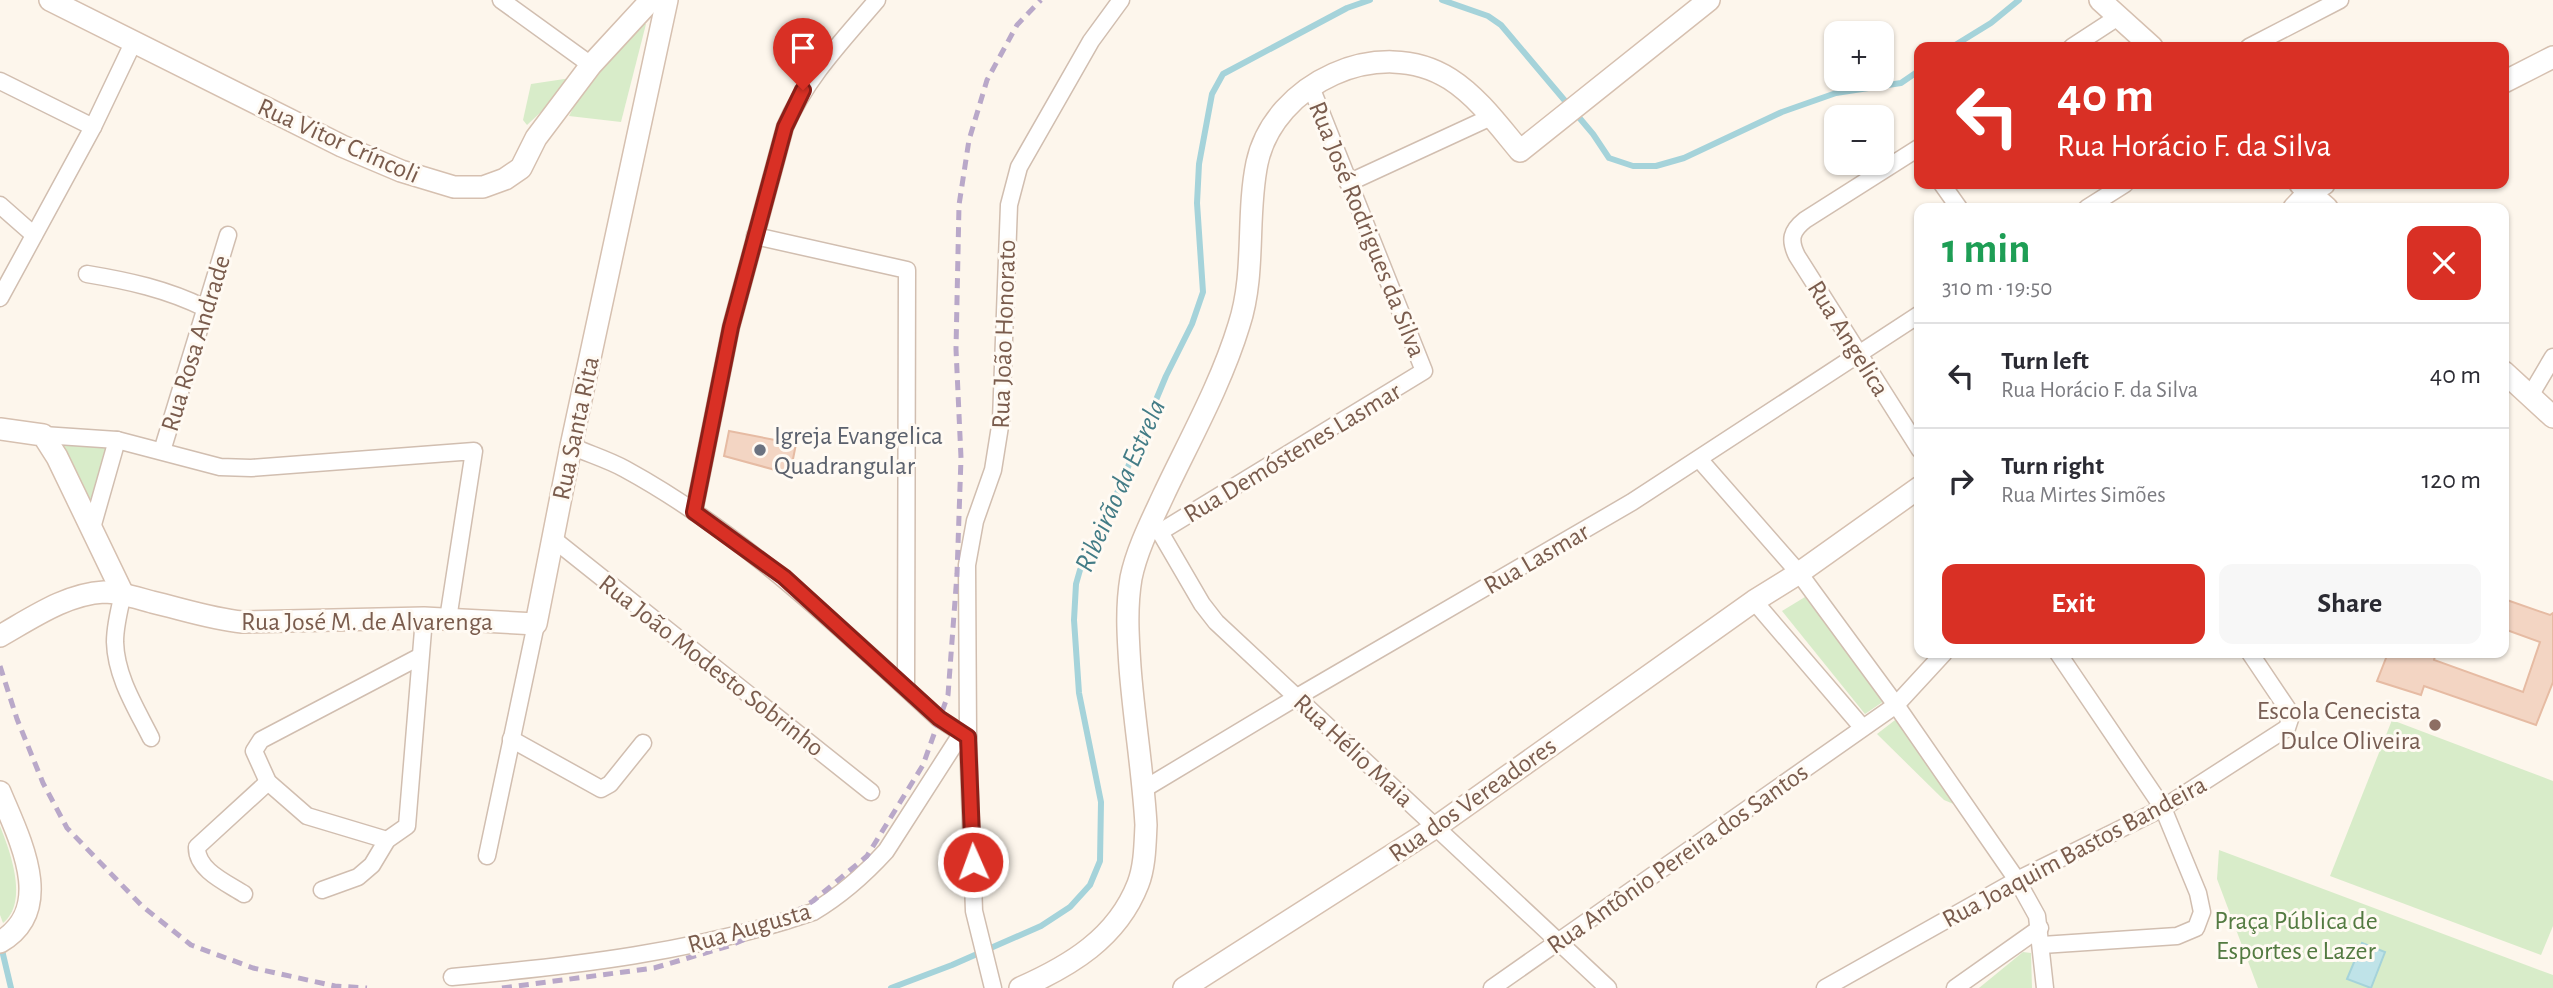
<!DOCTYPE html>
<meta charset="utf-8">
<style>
body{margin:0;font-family:"Alegreya Sans",sans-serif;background:#f7f7f7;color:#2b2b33;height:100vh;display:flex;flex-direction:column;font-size:26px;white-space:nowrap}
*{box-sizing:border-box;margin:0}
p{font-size:23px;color:#7c7c81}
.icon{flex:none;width:38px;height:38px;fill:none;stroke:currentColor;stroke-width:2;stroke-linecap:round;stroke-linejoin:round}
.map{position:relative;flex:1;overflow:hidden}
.drawer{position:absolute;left:1914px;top:203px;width:595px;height:455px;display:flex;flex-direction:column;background:#fff;border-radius:14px;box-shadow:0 2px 5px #0004}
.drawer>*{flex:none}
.guide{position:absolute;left:1914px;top:42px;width:595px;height:147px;border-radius:14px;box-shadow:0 2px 5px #0004;background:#d93025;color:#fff;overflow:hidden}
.buttons{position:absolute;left:1824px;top:21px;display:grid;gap:14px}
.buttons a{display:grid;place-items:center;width:70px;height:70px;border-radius:14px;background:#fff;box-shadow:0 2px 5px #0004;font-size:35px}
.pin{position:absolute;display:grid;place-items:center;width:60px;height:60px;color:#fff;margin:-72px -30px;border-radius:50% 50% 50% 0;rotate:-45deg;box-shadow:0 0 7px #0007}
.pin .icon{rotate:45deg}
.me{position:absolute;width:77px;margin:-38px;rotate:358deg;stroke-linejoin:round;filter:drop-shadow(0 0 5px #0008)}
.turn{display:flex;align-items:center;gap:24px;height:147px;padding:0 28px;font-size:32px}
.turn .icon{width:91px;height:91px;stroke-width:2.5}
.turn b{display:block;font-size:49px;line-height:60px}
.round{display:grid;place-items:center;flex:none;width:74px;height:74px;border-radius:14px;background:#f7f7f7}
.summary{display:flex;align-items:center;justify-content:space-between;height:119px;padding:0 28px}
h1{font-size:42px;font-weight:700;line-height:52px;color:#1e9e55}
.button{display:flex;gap:14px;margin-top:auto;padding:14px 28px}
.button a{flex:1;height:80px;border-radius:14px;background:#d93025;color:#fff;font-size:28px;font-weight:700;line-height:80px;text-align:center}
.button a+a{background:#f7f7f7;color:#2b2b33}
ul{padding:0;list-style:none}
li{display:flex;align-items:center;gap:21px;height:105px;padding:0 28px;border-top:2px solid #e1e1e2}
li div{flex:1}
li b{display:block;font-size:26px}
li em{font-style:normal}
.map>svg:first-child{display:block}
.green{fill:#d8ecc9}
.water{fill:#bfe3e8;stroke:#a5d3da;stroke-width:2}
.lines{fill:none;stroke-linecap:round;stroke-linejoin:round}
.stream{stroke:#a5d3da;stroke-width:6}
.building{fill:#f3d5c3;stroke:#e6bba3;stroke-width:2}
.street-casing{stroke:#d1beb0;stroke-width:19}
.secondary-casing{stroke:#d6c0b0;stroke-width:24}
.street{stroke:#fff;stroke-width:16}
.secondary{stroke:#fff;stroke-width:21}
.rail{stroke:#b9a8c9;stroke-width:5;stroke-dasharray:10 7;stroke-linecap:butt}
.route-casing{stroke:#8d1f18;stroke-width:18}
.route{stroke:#d93025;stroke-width:12}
.worship-dot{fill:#6b7280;stroke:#fffaf3;stroke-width:2.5}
.education-dot{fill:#8d6e63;stroke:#fffaf3;stroke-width:2.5}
.labels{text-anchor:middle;stroke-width:6;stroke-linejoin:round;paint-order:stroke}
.street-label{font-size:26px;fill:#7a5c4d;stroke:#fffaf3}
.worship-label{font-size:26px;fill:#5b616d;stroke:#fffaf3;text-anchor:start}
.education-label{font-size:26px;fill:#785e54;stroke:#fffaf3;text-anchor:end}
.park-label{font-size:26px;fill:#537a41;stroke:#fffaf3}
.water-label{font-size:28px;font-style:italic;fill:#437c86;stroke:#fffaf3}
</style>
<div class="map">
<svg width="2553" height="988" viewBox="0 0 2553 988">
<rect width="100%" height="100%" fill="#fdf6ec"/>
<!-- green -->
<g class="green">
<polygon points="635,23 646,24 621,122 569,116 581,93"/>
<polygon points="571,78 573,82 527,125 523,120 531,84"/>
<polygon points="51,439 110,441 91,514"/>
<polygon points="1805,597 1884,701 1865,714 1782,611"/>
<polygon points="1899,717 1956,805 1944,800 1877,734"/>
<polygon points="2392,720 2553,781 2553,926 2541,955 2330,876"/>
<path d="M0 826C10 851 29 902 3 923L0 915Z"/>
<polygon points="2219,850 2553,975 2553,988 2258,988 2217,879"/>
<polygon points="2023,952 2031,953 2032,988 1979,988"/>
</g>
<!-- water -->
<polygon class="water" points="2362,943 2385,952 2371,988 2347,979"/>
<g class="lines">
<!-- stream -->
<g class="stream">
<polyline points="1442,0 1488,16 1501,25 1593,134 1609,158 1633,166 1656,166 1684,158 1782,112 1836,93 1901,83 1920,70"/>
<polyline points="1952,47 1991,23 2019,0"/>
<polyline points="1,946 11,988"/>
<polyline points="891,988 952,965 1041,926 1070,907 1090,885 1100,861 1101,802 1079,693 1074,620 1076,584 1080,570 1092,553 1166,376 1192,324 1203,292 1197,203 1199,164 1212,94 1223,74 1347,8 1370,0"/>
</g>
</g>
<!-- building -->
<g class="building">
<polygon points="729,431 796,444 790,474 724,456"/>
<polygon points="2504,599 2550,615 2553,613 2553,682 2536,725 2424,686 2421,695 2377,681 2388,653 2436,653 2434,660 2523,692 2540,642 2504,629"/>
</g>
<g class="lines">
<defs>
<g id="street">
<polyline points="501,0 591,65"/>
<polyline points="2072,47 2118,17"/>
<polyline points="2249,47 2340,0"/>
<polyline points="0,81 93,127"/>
<path d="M1920 147 1805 220C1791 231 1789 240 1797 256L1920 450"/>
<polyline points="1348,183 1491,117"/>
<polyline points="1942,184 1959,208"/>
<polyline points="0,205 34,235"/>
<polyline points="2087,208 2125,184"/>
<polyline points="755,236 907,270 906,688"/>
<path d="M87 274C129 281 166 289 205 308"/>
<polyline points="0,298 93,127 134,41"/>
<polyline points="2530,396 2553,357"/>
<polyline points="43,435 117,440 220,467 251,468 474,451 448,619"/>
<path d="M571 446C589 454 609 460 625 469 744 534 840 628 938 718L968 737"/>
<polyline points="162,451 228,235"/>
<polyline points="1699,459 1799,573 1896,705 2017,880 2037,916 2045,988"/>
<path d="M694 512 731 327 785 127C806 78 843 40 877 0"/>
<polyline points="1150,525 1160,532 1202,604 1216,622 1608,988"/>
<polyline points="92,528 117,440"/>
<polyline points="1160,532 1424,371 1311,87"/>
<polyline points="552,538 871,792"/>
<path d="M123 594C119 610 115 626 115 642 116 677 136 708 151 738"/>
<polyline points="1754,601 1862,727"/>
<polyline points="511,739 601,789 610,784 643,743"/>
<polyline points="1144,789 1297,697 1632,502 1920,314"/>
<polyline points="387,840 307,816 268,782 254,751 261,740 419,657"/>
<polyline points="487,856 536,624"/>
<polyline points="322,890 358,877 372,865 387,840 407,826 424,618"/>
<path d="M244 894C227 883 196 870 197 847L268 782"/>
<polyline points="2042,945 2177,936 2196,928 2202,912 2198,893 2163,808 2058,653"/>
<path d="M452 977C573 966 697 952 813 912 840 896 865 874 886 851L956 742 968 737"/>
<polyline points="993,988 974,911 968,737 967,565 975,521 993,470 1001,420 1009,205 1019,167 1091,41 1121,0"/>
<polyline points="1492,988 1896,705 1944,653"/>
<polyline points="1825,988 2017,880 2163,808 2287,728 2290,719 2287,708 2250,653"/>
<polyline points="1955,988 2040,928"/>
</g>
<g id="secondary">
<polyline points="50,0 342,146 401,171 454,187 483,187 505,179 521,168 536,138 591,65 651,0"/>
<polyline points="2100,0 2152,47"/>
<polyline points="2504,82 2553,57"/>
<polyline points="2300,184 2327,208"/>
<polyline points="2294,208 2309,192 2324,184"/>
<polyline points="2504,372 2553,417"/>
<polyline points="0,429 43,435 57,457 123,594"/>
<path d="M0 636C32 618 66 594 104 592 120 592 137 598 152 602 182 609 212 619 242 622L424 618 536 624 571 446 667 0"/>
<path d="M0 792C19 838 57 909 0 942"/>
<path d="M1020 988C1070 966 1117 938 1138 884 1145 866 1145 844 1146 825 1143 772 1134 720 1130 667 1128 637 1126 608 1131 578 1137 549 1152 520 1164 494 1190 439 1221 384 1239 325 1256 273 1246 216 1257 163 1274 83 1380 34 1450 79 1478 97 1499 126 1520 151L1709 0"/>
<polyline points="1184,988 1436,827 1754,601 1799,573 1920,487"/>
</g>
</defs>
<!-- street casing -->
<use href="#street" class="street-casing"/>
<!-- secondary casing -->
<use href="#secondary" class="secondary-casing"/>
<!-- street -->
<use href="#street" class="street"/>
<!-- secondary -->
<use href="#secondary" class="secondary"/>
<!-- rail -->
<g class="rail">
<polyline points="0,666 17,719 43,783 67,828 142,906 191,945 253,968 335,986 367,988"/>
<polyline points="502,988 654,968 729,946 771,928 813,901 867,856 923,765 948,695 957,574 961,458 956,349 959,205 969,140 987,80 1017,25 1041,0"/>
</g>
</g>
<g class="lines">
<defs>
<polyline id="route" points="803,90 785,127 731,327 694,512 784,577 939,718 968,737 973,862"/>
</defs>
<!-- route casing -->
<use href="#route" class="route-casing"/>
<!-- route -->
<use href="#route" class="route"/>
</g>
<!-- markers -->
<circle class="worship-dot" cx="760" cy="450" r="7"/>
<circle class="education-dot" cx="2435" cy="725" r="7"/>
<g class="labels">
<!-- street labels -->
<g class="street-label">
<text transform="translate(339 140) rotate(24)" y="9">Rua Vitor Críncoli</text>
<text transform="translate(1368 229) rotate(68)" y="9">Rua José Rodrigues da Silva</text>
<text transform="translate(1003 334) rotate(-88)" y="9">Rua João Honorato</text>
<text transform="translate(1849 338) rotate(58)" y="9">Rua Angelica</text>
<text transform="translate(195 343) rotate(-73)" y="9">Rua Rosa Andrade</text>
<text transform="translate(575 428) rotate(-78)" y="9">Rua Santa Rita</text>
<text transform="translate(1292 452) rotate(-31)" y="9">Rua Demóstenes Lasmar</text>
<text transform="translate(1536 558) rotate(-30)" y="9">Rua Lasmar</text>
<text x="367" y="630">Rua José M. de Alvarenga</text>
<text transform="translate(712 665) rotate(38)" y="9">Rua João Modesto Sobrinho</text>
<text transform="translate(1354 750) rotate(43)" y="9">Rua Hélio Maia</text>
<text transform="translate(1472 799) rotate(-35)" y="9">Rua dos Vereadores</text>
<text transform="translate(2074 851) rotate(-28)" y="9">Rua Joaquim Bastos Bandeira</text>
<text transform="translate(1677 858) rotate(-35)" y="9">Rua Antônio Pereira dos Santos</text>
<text transform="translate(749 927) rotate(-16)" y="9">Rua Augusta</text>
</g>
<!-- worship labels -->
<g class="worship-label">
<text x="774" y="444">Igreja Evangelica<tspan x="774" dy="30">Quadrangular</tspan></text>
</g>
<!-- education labels -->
<g class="education-label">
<text x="2421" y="719">Escola Cenecista<tspan x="2421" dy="30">Dulce Oliveira</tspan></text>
</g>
<!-- park labels -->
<g class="park-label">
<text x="2296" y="929">Praça Pública de<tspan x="2296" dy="30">Esportes e Lazer</tspan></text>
</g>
<!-- water labels -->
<g class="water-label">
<text transform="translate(1119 485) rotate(-66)" y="10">Ribeirão da Estrela</text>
</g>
</g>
</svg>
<div class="buttons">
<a>+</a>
<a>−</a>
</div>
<div class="pin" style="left:803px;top:90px;background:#d93025"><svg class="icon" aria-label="arrive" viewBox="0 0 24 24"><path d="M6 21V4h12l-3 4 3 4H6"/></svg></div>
<svg class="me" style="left:973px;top:862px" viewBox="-20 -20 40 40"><circle r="17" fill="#d93025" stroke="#fff" stroke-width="3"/><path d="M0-11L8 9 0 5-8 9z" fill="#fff"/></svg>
<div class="guide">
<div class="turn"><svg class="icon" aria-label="left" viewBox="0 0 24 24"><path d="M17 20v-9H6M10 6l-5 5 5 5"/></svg><div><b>40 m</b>Rua Horácio F. da Silva</div></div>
</div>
<section class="drawer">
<div class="summary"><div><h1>1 min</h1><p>310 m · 19:50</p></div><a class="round" style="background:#d93025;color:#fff"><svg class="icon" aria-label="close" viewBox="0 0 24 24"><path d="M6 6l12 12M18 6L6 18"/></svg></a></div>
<ul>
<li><svg class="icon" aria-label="left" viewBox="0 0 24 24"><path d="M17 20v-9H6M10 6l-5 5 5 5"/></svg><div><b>Turn left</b><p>Rua Horácio F. da Silva</p></div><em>40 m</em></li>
<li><svg class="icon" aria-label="right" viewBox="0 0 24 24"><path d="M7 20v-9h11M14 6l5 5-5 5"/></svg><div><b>Turn right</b><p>Rua Mirtes Simões</p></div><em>120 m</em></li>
</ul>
<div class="button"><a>Exit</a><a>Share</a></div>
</section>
</div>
